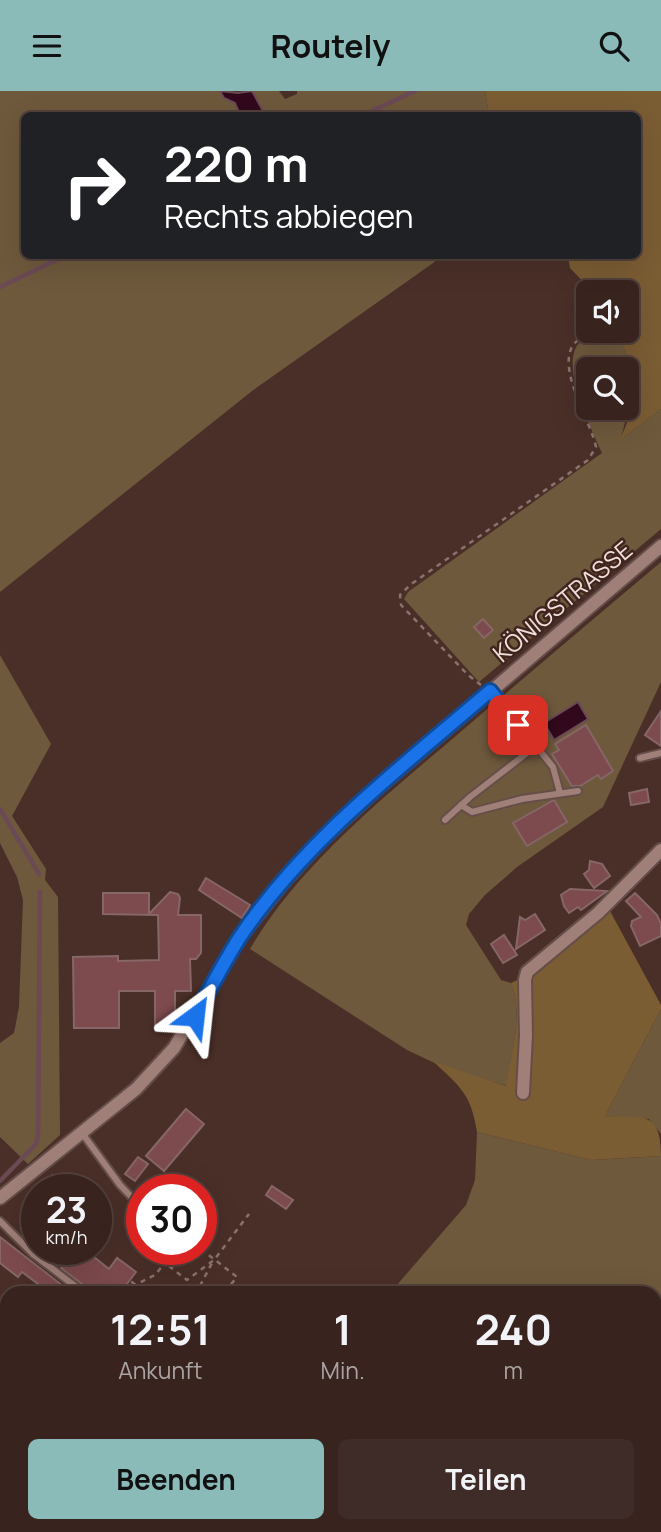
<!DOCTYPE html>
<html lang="de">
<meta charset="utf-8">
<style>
body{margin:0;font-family:Manrope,sans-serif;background:#3f2b27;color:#f1f3f6;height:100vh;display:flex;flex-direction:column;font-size:26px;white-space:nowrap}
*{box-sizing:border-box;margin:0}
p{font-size:23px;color:#aba4a4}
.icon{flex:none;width:38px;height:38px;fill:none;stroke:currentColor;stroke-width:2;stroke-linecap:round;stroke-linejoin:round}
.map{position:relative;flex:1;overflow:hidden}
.details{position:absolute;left:0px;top:1195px;width:662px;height:247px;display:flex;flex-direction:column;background:#38231e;border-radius:21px 21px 0 0;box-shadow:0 7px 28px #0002,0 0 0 2px #52403c}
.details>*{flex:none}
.top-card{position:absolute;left:21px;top:21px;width:620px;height:147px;border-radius:10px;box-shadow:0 7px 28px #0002,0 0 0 2px #52403c;background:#202124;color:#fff;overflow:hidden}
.buttons{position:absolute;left:576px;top:189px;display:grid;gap:14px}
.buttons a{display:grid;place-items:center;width:63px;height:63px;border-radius:10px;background:#38231e;box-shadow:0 7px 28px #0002,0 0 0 2px #52403c;font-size:35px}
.speed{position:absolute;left:21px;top:1083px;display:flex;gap:14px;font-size:35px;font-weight:700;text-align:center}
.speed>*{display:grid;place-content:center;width:91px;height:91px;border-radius:50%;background:#38231e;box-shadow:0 7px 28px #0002,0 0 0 2px #52403c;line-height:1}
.speed small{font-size:18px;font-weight:400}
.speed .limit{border:10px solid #d22;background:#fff;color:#111}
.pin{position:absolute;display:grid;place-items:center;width:60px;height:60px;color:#fff;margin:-30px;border-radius:14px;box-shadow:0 4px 10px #0006}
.me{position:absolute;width:77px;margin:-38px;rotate:30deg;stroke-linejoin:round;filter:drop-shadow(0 0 5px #0008)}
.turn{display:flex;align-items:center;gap:24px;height:147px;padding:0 28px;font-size:32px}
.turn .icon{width:91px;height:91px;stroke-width:2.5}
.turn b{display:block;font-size:49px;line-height:60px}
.eta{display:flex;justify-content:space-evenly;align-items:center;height:119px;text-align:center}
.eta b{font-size:42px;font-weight:700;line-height:49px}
.action{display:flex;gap:14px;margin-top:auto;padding:14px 28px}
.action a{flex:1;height:80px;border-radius:10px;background:#8bbbb9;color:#111;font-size:28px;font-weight:700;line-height:80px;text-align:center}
.action a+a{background:#3f2b27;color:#f1f3f6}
header{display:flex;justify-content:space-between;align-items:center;height:91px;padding:0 28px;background:#8bbbb9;color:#111;font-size:32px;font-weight:700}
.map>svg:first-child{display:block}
.green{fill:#6e593c;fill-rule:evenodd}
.forest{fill:#7b5d34}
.water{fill:#32091c;stroke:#6b4955;stroke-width:2}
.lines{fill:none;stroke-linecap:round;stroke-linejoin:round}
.stream{stroke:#6b4955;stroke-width:4.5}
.building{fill:#7d4a4d;stroke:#866667;stroke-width:2}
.service-casing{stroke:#654e49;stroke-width:10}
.minor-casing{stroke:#654e49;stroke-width:16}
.secondary-casing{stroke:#654e49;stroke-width:23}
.path{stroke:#8b736d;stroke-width:2.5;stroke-dasharray:5 5;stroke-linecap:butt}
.service{stroke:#9f7f77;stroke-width:6}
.minor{stroke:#9f7f77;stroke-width:12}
.secondary{stroke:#ab806d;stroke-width:19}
.route-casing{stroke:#114b97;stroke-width:18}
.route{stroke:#1a73e8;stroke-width:12}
.labels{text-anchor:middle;stroke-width:5;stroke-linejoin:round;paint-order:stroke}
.street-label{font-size:24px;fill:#f1dfda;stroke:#3f251e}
</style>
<header><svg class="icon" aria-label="menu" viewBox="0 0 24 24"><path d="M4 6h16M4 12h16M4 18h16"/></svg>Routely<svg class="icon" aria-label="search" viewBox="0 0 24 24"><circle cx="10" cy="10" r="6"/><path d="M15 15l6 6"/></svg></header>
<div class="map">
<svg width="661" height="1441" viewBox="0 0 661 1441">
<rect width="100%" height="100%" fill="#4a2f28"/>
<!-- green -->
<g class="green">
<polygon points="0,0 220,0 224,7 235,12 240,24 24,24 24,164 443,165 252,300 0,501"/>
<polygon points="252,0 279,0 285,8 297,3 297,0 485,0 489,24 262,24 263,20"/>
<path d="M599 240H616L633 277 639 302 625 331 621 348 661 318V438L479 591 404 508 408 501 602 362C592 339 558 272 580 251 585 247 593 243 599 240ZM588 278H626V317H588Z"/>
<path d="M661 471V591L603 716 517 776 485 804 469 823 466 834 501 889 511 892C524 923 511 963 507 995L443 976 407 959 250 858C299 774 384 706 457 644 525 586 593 528 661 471Z"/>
<polygon points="0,564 51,653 12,725 46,778 45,789 58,806 60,1044 28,1073 0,1046 0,952 14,942 19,916 23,809 17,786 0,752"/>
<polygon points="661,918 661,1043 649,1028 605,1025"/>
<polygon points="477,1041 591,1069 661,1065 661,1387 655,1396 654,1202 390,1202 466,1114 475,1089"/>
<polygon points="0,1256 7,1263 7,1435 238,1435 249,1441 0,1441"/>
</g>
<!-- forest -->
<g class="forest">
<polygon points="485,0 661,0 661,318 620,349 639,302 633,277 616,240 626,240 626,201 593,201 570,177 568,165 637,164 637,24 489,24"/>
<path d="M610 820 661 914V918L605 1025C642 1027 661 1018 661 1065L591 1069 477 1041C471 1003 461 997 434 971L506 995C511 963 524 923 511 892L538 879Z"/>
<polygon points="661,1387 661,1441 538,1441 532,1435 654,1435 655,1396"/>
<polygon points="307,1435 363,1435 373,1441 319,1441"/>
</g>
<!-- water -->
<g class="water">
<polygon points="220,0 238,2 252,0 263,20 262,24 240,24 235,12 224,7"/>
<polygon points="578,611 588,628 554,649 544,632"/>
</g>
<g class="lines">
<!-- stream -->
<g class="stream">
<polyline points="363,24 415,0"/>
<polyline points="0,196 67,164"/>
<polyline points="0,718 39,783"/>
<polyline points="0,1090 36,1053 38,1044 40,801"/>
<polyline points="0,1268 7,1275"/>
<polyline points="224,1435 235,1441"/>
</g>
</g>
<!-- building -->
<g class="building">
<polygon points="483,528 493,539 484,547 474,536"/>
<polygon points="661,620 661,655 645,644"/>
<polygon points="586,634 613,680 601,688 598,684 580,695 572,695 552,663 559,659 555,653"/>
<polygon points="647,698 649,711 631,714 629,702"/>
<polygon points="554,709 567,731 527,755 513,732"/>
<polygon points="590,770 602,773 610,785 594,797 584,783 589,779"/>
<polygon points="206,787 250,814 242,827 199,799"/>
<polygon points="570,798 607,800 581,819 578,816 569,822 564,815 561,804"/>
<polygon points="170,801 178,803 180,807 178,824 201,824 201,862 196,868 190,868 191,900 175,900 175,934 155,934 155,900 119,900 119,937 74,937 73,866 118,865 118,870 159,869 158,824 103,823 103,802 149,802 149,823"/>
<polygon points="635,802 657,824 661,833 661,845 640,855 631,835 632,830 641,826 626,810"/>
<polygon points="535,823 545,839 516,858 520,826 525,829"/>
<polygon points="504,844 517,864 503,872 491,853"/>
<polygon points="186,1018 204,1033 164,1080 146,1065"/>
<polygon points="138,1066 148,1073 135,1090 125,1083"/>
<polygon points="52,1084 60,1093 54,1099 34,1099"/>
<polygon points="272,1095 293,1109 286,1118 266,1104"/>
<polygon points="37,1124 37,1150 24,1135"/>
<polygon points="0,1146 72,1202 50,1202 22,1181 18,1186 0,1172"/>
<polygon points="76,1158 84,1158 109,1178 117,1167 136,1181 120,1202 114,1202 106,1196 102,1202 90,1202 87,1197 61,1177"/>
</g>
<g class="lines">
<defs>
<g id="service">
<polyline points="536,655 553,676 560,702"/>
<polyline points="640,667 661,662"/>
<polyline points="461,714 472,721 522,708 578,700"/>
<polyline points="445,729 470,706 536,655 490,600"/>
<polyline points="82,1042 120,1094 142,1117"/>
<polyline points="0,1130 33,1163 84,1202"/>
</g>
<g id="minor">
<polyline points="523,1002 526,944 525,889 527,881 598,822 661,759"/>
<polyline points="0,1107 136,998 174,957 240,846 282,793 321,750 379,696 661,455"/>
</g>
<g id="secondary">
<polyline points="0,1236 7,1243"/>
<polyline points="275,1435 286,1441"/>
</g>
</defs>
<!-- service casing -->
<use href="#service" class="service-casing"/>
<!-- minor casing -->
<use href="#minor" class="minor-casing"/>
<!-- secondary casing -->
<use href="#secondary" class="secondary-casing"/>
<!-- path -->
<g class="path">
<path d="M481 594 468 584 401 514 400 504 410 494 588 369 596 356C591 331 560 284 571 258 574 250 584 245 591 240"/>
<polyline points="201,1135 212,1120"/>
<polyline points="201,1158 237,1186 224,1202"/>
<polyline points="169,1175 187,1189 214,1169 249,1123"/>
<polyline points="129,1202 135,1194 130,1189"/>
<polyline points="146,1202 135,1194 155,1184 165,1172 169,1175 183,1158"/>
<polyline points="193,1202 201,1193 212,1172"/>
</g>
<!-- service -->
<use href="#service" class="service"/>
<!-- minor -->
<use href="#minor" class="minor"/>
<!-- secondary -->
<use href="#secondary" class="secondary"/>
</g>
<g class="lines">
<defs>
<path id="route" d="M195 925C210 898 224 871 240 846 305 749 403 675 490 600L518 634"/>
</defs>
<!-- route casing -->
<use href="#route" class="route-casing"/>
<!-- route -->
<use href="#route" class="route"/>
</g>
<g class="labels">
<!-- street labels -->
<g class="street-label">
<text transform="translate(563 511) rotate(-40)" y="8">KÖNIGSTRASSE</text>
</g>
</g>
</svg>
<div class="buttons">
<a><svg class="icon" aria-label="sound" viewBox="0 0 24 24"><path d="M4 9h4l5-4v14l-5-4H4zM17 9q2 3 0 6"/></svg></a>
<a><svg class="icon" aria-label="search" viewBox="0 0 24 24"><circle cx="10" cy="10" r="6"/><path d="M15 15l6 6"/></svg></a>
</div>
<div class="speed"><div>23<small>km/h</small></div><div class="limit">30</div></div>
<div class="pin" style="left:518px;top:634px;background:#d93025"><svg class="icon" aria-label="arrive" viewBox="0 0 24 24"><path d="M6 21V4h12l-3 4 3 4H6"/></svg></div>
<svg class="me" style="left:195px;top:925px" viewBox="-20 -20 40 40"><path d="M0-17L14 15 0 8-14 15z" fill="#1a73e8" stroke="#fff" stroke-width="4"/></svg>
<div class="top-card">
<div class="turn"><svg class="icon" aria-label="right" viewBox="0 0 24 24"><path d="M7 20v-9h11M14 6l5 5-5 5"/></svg><div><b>220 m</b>Rechts abbiegen</div></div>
</div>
<section class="details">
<div class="eta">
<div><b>12:51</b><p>Ankunft</p></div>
<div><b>1</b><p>Min.</p></div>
<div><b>240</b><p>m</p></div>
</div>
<div class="action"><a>Beenden</a><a>Teilen</a></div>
</section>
</div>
